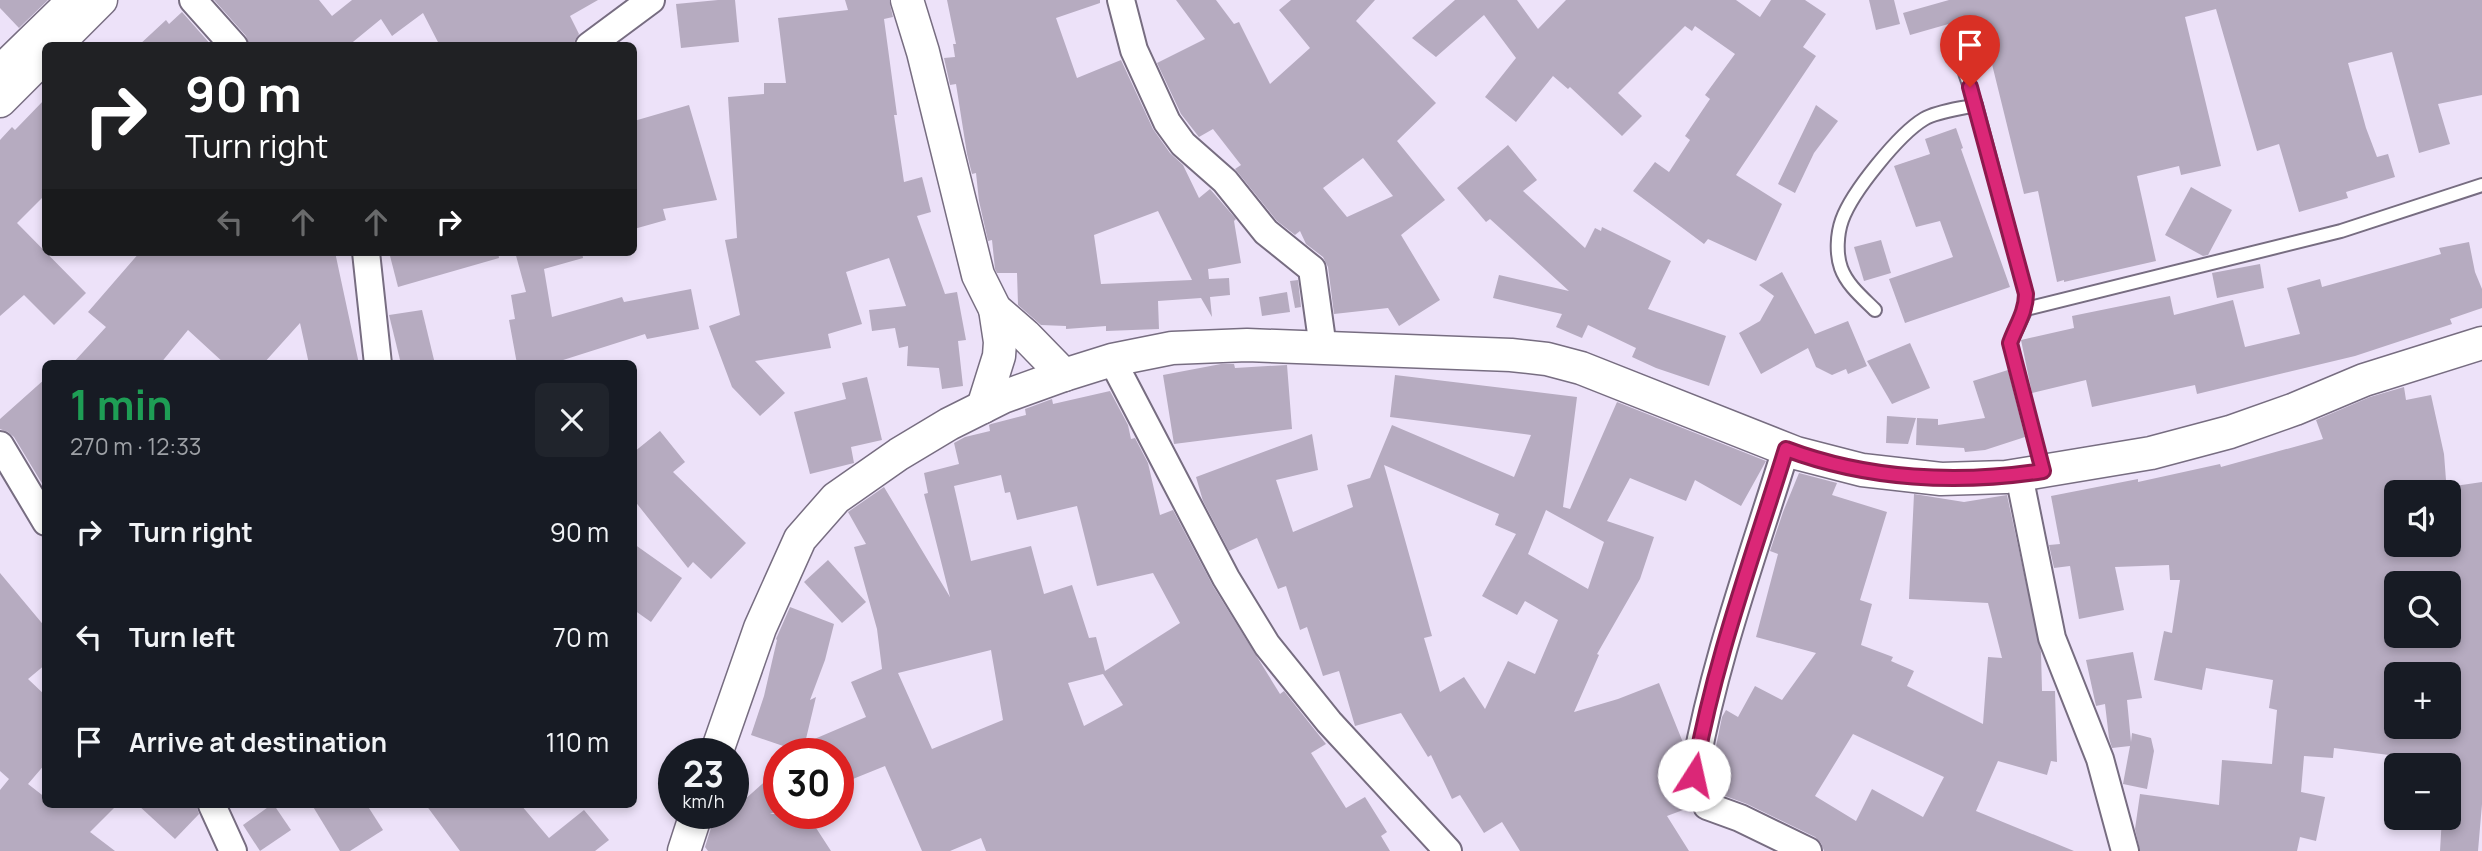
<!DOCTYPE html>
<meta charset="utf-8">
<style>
body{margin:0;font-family:Manrope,sans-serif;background:#20242c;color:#f1f3f6;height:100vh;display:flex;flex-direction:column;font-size:26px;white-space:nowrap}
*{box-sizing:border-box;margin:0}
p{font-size:23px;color:#9ea1a6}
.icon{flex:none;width:38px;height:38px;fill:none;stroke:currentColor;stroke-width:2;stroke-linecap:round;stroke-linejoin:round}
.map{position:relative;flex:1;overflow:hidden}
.side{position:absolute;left:42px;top:360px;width:595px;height:448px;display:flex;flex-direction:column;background:#171b24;border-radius:10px;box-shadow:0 4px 10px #0003}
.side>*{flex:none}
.top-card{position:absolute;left:42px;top:42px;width:595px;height:214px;border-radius:10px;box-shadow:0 4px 10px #0003;background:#202124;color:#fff;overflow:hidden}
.controls{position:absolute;left:2384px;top:480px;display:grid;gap:14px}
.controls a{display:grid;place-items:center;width:77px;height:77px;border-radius:10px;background:#171b24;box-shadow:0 4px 10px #0003;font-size:35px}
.speed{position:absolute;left:658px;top:738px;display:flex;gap:14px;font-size:35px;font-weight:700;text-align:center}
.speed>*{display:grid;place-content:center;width:91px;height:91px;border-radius:50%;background:#171b24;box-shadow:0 4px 10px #0003;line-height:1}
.speed small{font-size:18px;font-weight:400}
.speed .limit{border:10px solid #d22;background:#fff;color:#111}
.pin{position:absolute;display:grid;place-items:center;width:60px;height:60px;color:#fff;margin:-72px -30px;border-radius:50% 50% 50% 0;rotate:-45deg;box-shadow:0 0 7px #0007}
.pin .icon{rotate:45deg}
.me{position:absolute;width:77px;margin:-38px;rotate:10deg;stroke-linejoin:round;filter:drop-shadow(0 0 5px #0008)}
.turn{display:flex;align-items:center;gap:24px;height:147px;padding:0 28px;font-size:32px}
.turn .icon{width:91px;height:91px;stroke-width:2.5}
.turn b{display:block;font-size:49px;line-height:60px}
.lanes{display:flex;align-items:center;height:66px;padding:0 28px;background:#0003;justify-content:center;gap:35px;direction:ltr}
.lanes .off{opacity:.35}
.round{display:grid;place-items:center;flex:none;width:74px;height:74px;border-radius:10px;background:#20242c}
.overview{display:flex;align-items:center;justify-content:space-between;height:119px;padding:0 28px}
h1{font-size:42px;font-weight:700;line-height:52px;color:#1e9e55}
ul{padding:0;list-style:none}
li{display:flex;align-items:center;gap:21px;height:105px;padding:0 28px}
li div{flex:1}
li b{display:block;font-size:26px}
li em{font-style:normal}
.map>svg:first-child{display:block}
.building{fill:#b6abc0;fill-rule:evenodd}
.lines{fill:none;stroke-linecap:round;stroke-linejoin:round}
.service-casing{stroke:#776d81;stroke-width:16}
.minor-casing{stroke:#776d81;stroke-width:30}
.tertiary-casing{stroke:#776d81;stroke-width:35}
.service{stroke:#fff;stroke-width:12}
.minor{stroke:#fff;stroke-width:26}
.tertiary{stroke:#fff;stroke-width:32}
.route-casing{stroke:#8e194d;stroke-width:18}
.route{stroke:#db2777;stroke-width:12}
</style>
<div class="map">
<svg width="2482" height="851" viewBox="0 0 2482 851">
<rect width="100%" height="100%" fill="#ede2f9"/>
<!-- building -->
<g class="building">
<polygon points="0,0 48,0 19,28 0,8"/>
<polygon points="214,0 319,0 332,16 352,0 598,0 570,16 579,34 574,42 567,46 440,46 423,13 392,36 381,19 348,46 249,46 246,36"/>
<polygon points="718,0 735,0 739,42 681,48 676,4"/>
<polygon points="845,0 889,0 893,17 884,19 897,115 894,115 904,182 922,177 931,212 917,216 945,294 957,292 966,340 958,341 963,386 942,389 939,368 907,366 908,346 899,348 895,328 872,331 869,310 906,306 889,258 846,272 862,324 828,334 831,348 755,361 785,393 760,416 732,387 709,326 740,315 725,240 737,238 728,97 764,94 764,83 786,83 778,18 848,10"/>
<path d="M947 0H1100V3L1056 18 1077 78 1121 60 1153 129 1170 153 1183 165 1199 198 1210 189 1236 219 1234 221 1241 263 1208 269 1209 279 1229 278 1230 295 1210 297 1212 317 1201 298 1158 301 1159 329 1106 331V326L1066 329V326L1041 325 1018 305 1017 273H997L995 269 992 240 988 241 979 201 976 173 972 174 967 154 956 84 950 85 944 58 955 57 953 44H956ZM1158 211 1192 280 1101 284 1094 235Z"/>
<path d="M1176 0H1216L1234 24 1239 22 1270 84 1310 48 1279 10 1291 0H1375L1356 21 1436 103 1397 141 1445 200 1401 235 1440 300 1399 326 1388 308 1334 314 1328 267 1323 257 1306 244 1300 231 1295 235 1277 221 1235 169 1241 165 1213 129 1199 137 1181 114 1157 63 1205 39ZM1363 158 1393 196 1347 217 1323 188Z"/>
<polygon points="1455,0 1517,0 1538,29 1566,0 1736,0 1760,17 1771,0 1805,0 1826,14 1803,47 1816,56 1736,175 1782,204 1756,261 1708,239 1704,244 1633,191 1655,162 1669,172 1690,140 1685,136 1710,99 1705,95 1735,54 1695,26 1692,31 1685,26 1618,93 1642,116 1622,136 1570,87 1568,89 1553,76 1516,122 1485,97 1516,58 1484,15 1436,57 1412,38"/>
<polygon points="1869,0 1894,0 1900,24 1876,30"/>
<polygon points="1949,0 2482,0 2482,95 2438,104 2450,144 2419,153 2392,52 2348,63 2366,128 2377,157 2388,154 2395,177 2346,192 2348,198 2299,212 2279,144 2257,151 2216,9 2185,17 2221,166 2181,175 2179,166 2137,176 2156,261 2064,282 2064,280 2057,282 2038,191 2024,194 1988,48 1967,54 1959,21 1910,35 1903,13"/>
<polygon points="182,12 212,46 138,46 166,20 169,24"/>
<polygon points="46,98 46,194 17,223 86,293 54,325 24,295 0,316 0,140 12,127 15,130"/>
<polygon points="689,105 717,200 663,209 666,220 634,229 634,121"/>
<polygon points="1816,105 1838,121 1814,153 1795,193 1778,184"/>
<polygon points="1956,128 1963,148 1961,149 2010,287 1905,323 1889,279 1953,257 1940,221 1916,227 1894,166 1930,154 1925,139"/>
<polygon points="1508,145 1537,180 1523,191 1585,248 1595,228 1601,231 1602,227 1671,261 1648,309 1726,336 1709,386 1656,368 1632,357 1636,348 1588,325 1582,338 1556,327 1562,314 1493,298 1499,275 1569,291 1490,219 1486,222 1457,188"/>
<polygon points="2191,187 2232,210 2208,255 2203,256 2165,235"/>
<polygon points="1881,240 1891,273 1864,281 1854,247"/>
<polygon points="2469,242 2475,272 2482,289 2482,308 2450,319 2452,324 2355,356 2197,394 2195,385 2092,407 2086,380 2032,393 2021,340 2074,328 2072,316 2170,296 2174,315 2233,300 2245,347 2300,334 2287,288 2320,279 2322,287 2441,254 2439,248"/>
<polygon points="140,252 335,252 359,364 309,364 300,323 263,364 225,364 188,330 160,364 72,364 106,327 88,312"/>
<polygon points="389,252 498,252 499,258 398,287"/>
<polygon points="515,252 582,252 583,258 544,269 552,317 622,297 624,302 691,289 699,329 647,339 645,334 560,361 541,364 517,364 509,320 515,319 511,295 526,292"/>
<polygon points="2260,264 2264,288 2217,298 2212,273"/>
<polygon points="1782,272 1815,334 1848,321 1867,366 1848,374 1846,369 1832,375 1816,367 1808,348 1761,374 1739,333 1760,321 1774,296 1759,285"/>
<polygon points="1298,280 1301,307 1295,308 1290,281"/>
<polygon points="1287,292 1290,312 1262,316 1259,297"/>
<polygon points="422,310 435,364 401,364 389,315"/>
<polygon points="1910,343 1930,388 1892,404 1867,361"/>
<polygon points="1221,364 1234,364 1235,368 1287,365 1292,429 1174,444 1163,375"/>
<polygon points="2008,370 2025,437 1985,450 1965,452 1964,448 1916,445 1917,418 1938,419 1938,425 1985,418 1973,381"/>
<path d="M1395 375 1577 397 1563 507 1570 509 1617 402 1766 461 1741 506 1695 480 1686 501 1630 478 1607 521 1654 537 1640 579 1597 654 1599 655 1574 712 1618 699 1659 683 1684 745 1679 778 1686 790 1691 807 1667 816 1689 851H1520L1502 822 1484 833 1460 795 1452 799 1431 755 1428 757 1401 713 1355 726 1339 671 1323 676 1307 627 1300 630 1286 586 1278 589 1257 538 1229 551 1203 501 1196 477 1312 434 1318 470 1276 480 1293 532 1353 507 1347 485 1370 478 1392 425 1514 477 1531 435 1390 417ZM1384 465 1499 514 1495 525 1516 534 1482 596 1517 615 1525 601 1558 620 1535 674 1508 661 1485 709 1464 677 1440 692 1424 638 1432 636ZM1546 510 1604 542 1588 589 1528 554Z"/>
<polygon points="867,377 882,440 851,447 854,463 810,474 794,412 846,399 842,383"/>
<polygon points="46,378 46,490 14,437 8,432 0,429 0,419"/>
<path d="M2404 387 2406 400 2431 395 2444 454 2446 480 2411 492H2387L2396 544H2400V551L2448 546V487L2482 482V804L2478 851H2440L2442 817H2448V765H2388L2389 755 2334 748 2333 758 2304 756 2301 792 2325 797 2316 841 2300 837 2297 851H2140L2135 829 2140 794 2219 805 2222 760 2272 764 2277 710 2269 708 2273 680 2206 668 2202 690 2154 680 2164 631 2172 633 2180 580H2170L2169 565 2115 567 2124 610 2079 619 2070 566 2054 568 2049 545 2060 544 2051 496 2138 479V482L2220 464 2221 467 2323 439 2316 420 2370 397ZM2396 583H2448V635H2396ZM2396 674H2448V726H2396Z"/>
<path d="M1110 391 1128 425 1131 439 1135 438 1148 463 1160 515 1173 510 1213 586 1280 694 1284 691 1326 744 1311 753 1346 808 1365 797 1387 832 1381 836 1390 851H986L981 838 950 851H922L885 766 838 785V754H779L792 749 751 735 764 696 777 640 776 639 790 607 834 624 825 660 810 700 816 697 805 743 866 717 851 682 882 669 877 629 854 547 866 544 848 512 884 487 950 597 924 494 928 493 924 473 959 464 954 443 965 437 990 431 989 425 991 424 1026 415 1025 409 1052 399 1053 404ZM1001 475 1005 493 1010 492 1017 520 1077 506 1097 586 1153 573 1180 623 1105 671 1096 637 1089 638 1072 585 1044 594 1031 546 971 561 954 486ZM991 650 1003 720 932 749 898 673ZM1103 674 1123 705 1084 726 1068 683Z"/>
<polygon points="1887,416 1916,418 1908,444 1886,443"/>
<polygon points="660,431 685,462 673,472 746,543 711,579 693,562 688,568 634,500 634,452"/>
<path d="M1799 473 1837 483 1832 495 1887 512 1860 600 1872 604 1861 645 1893 657 1891 661 1914 671 1907 686 1983 724 1988 657 2002 658 1988 603 1909 599 1914 494 1964 502 2007 495 2041 652 2042 691H2055L2057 762 2051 761 2047 775 1998 761 1976 811 2074 851H1824L1821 843 1815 837 1747 804 1720 794 1711 771 1722 717 1726 710 1738 717 1755 686 1782 700 1816 653 1756 637 1778 554 1770 551 1783 512ZM1853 734 1944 777 1923 817 1872 789 1856 821 1815 796Z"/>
<polygon points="634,544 682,578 651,622 634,610"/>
<polygon points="828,560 866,602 842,623 804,582"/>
<polygon points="0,573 46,628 46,664 28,679 46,696 46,763 28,784 46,798 46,805 117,805 90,832 115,851 0,851 0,790 9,779 0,771"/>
<polygon points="2133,652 2142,698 2127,700 2131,742 2132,733 2151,738 2154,751 2147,789 2123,784 2130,746 2112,748 2109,738 2105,704 2096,706 2086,660"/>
<polygon points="779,769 779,810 770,814 807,814 831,851 708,851 705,847 711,828 728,814 733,814 733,810"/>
<polygon points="138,805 196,805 199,814 175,839"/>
<polygon points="271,805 274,805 291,830 260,851 243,825"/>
<polygon points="312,805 367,805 383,830 350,851 340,851"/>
<polygon points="426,805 521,805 549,838 584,810 609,840 595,851 460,851"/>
</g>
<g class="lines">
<defs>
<g id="service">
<polyline points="1964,70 1976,105 2026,294 2026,309 2010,343 2043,471"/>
<polyline points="2026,309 2341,231 2482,185"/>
<path d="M1875 310C1863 298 1847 285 1841 268 1836 254 1837 234 1842 220 1852 192 1899 134 1924 119 1938 111 1960 109 1976 105"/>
</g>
<g id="minor">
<polyline points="193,0 234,46"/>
<polyline points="1121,0 1134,50 1167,122 1183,144 1225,181 1266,232 1312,269 1323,348"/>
<polyline points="589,46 651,0"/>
<polyline points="366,252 378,364"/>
<polyline points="1112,360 1226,578 1267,645 1329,722 1448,851"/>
<polyline points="0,445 46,522"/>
<path d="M1786 449C1753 556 1713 664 1694 775L1700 783 1707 806 1740 818 1808 851"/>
<polyline points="2019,475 2052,638 2100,759 2125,851"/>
<polyline points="212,805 233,851"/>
</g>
<g id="tertiary">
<polyline points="907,0 923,52 978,275 995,309 1025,335 1064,375"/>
<polyline points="66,35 101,0"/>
<polyline points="0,72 74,0"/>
<polyline points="0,101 39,62"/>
<polyline points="983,407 999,356 1000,342 995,309"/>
<polyline points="716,754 760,628 800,539 836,498 899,454 949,424 1003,397 1064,375 1112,360 1172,348 1247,345 1511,355 1547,359 1581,368 1796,453 1862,470 1941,479 2006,477 2151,453 2230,432 2295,409 2364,380 2482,343"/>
<polyline points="684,851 696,814"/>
</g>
</defs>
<!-- service casing -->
<use href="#service" class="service-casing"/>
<!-- minor casing -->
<use href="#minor" class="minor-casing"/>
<!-- tertiary casing -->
<use href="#tertiary" class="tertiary-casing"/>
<!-- service -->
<use href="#service" class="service"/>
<!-- minor -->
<use href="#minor" class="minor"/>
<!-- tertiary -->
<use href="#tertiary" class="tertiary"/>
</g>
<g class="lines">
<defs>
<path id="route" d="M1694 775C1713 664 1753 556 1786 449 1868 480 1958 484 2043 471L2010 343C2016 326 2026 312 2026 294L1970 87"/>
</defs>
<!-- route casing -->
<use href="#route" class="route-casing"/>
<!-- route -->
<use href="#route" class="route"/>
</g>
</svg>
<div class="controls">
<a><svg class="icon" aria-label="sound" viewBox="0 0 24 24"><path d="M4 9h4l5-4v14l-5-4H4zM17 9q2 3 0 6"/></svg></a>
<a><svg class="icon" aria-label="search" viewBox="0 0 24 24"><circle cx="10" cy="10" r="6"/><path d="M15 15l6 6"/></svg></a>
<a>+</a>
<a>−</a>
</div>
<div class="speed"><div>23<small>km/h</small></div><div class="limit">30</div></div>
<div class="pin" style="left:1970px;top:87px;background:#d93025"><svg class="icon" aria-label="arrive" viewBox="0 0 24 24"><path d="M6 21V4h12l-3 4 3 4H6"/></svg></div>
<svg class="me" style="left:1694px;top:775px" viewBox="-20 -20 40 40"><circle r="19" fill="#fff"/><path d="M0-13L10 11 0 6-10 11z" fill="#db2777"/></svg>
<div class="top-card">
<div class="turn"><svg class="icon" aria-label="right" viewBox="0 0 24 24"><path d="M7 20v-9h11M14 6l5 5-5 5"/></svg><div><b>90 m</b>Turn right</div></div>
<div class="lanes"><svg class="icon off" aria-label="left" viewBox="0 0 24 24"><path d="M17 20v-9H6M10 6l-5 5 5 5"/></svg><svg class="icon off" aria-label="ahead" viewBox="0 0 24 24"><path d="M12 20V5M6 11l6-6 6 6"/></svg><svg class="icon off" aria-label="ahead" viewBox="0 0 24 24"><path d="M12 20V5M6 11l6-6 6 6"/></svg><svg class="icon" aria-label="right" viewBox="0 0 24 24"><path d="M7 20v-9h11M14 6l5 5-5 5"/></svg></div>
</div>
<section class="side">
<div class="overview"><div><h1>1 min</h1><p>270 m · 12:33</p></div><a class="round"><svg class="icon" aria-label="close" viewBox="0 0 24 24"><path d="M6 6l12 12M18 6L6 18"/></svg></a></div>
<ul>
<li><svg class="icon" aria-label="right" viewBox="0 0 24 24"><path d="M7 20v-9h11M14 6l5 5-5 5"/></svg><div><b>Turn right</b></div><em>90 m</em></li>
<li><svg class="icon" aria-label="left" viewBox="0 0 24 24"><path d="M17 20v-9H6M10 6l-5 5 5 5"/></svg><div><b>Turn left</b></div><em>70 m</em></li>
<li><svg class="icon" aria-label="arrive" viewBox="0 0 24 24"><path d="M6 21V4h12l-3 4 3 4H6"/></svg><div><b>Arrive at destination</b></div><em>110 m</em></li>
</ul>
</section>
</div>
